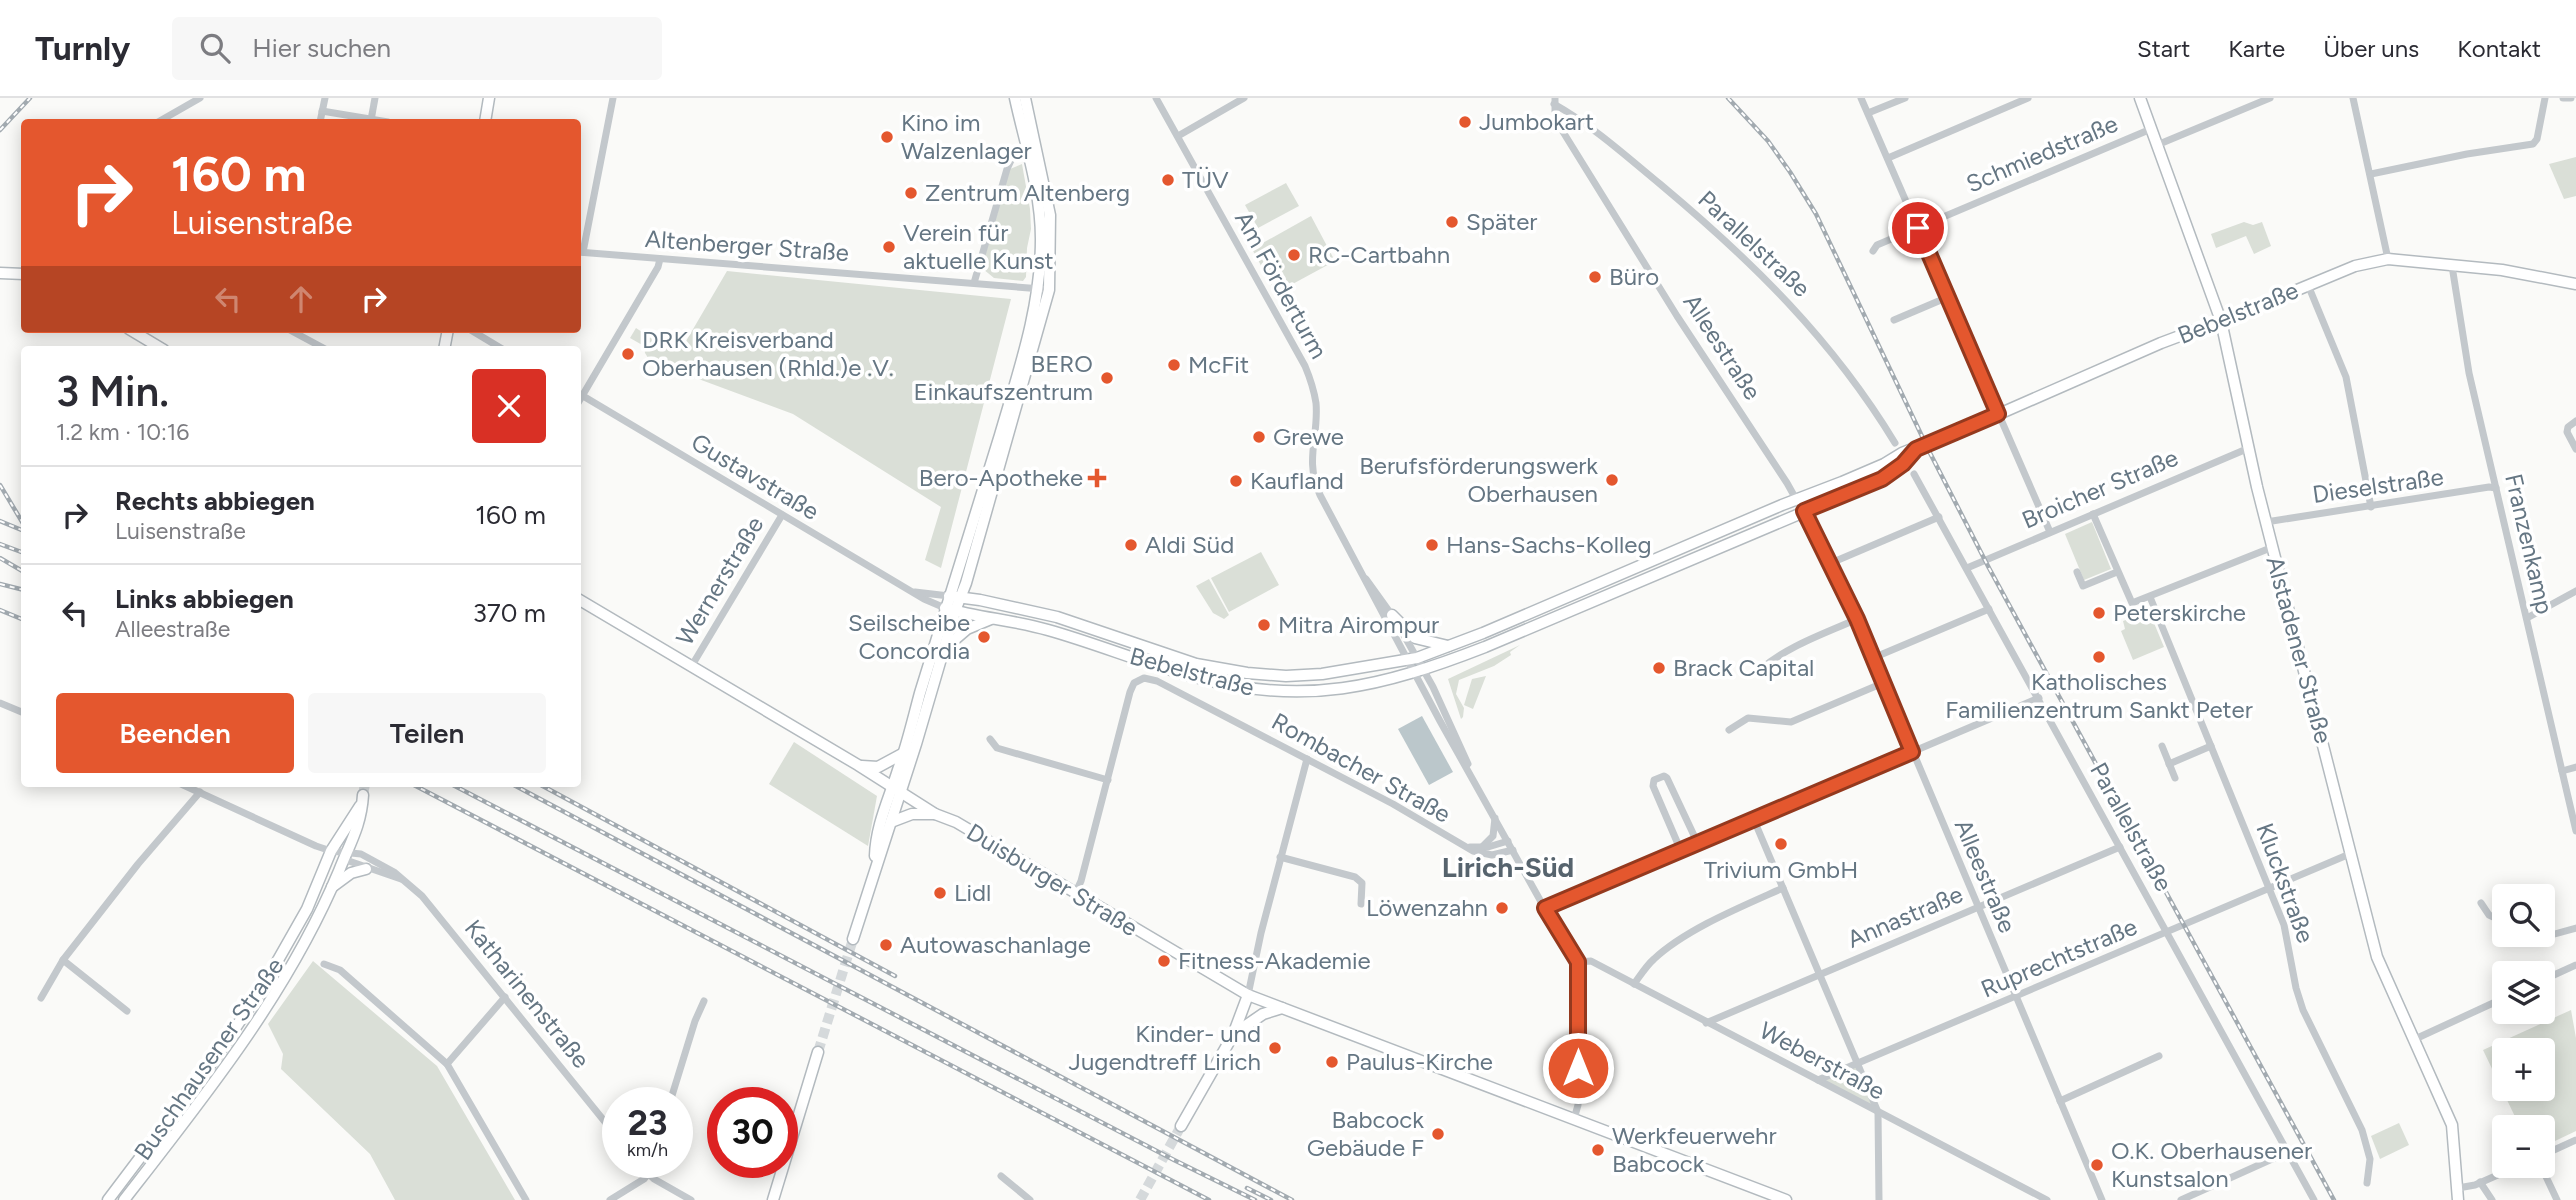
<!DOCTYPE html>
<html lang="de">
<meta charset="utf-8">
<style>
body{margin:0;font-family:Figtree,sans-serif;background:#f7f7f7;color:#2b2b33;height:100vh;display:flex;flex-direction:column;font-size:26px;white-space:nowrap}
*{box-sizing:border-box;margin:0}
p{font-size:23px;color:#7c7c81}
.icon{flex:none;width:38px;height:38px;fill:none;stroke:currentColor;stroke-width:2;stroke-linecap:round;stroke-linejoin:round}
.map{position:relative;flex:1;overflow:hidden}
.side{position:absolute;left:21px;top:248px;width:560px;height:441px;display:flex;flex-direction:column;background:#fff;border-radius:7px;box-shadow:0 4px 18px #0003}
.side>*{flex:none}
.guide{position:absolute;left:21px;top:21px;width:560px;height:214px;border-radius:7px;box-shadow:0 4px 18px #0003;background:#e4572e;color:#fff;overflow:hidden}
.controls{position:absolute;left:2492px;top:786px;display:grid;gap:14px}
.controls a{display:grid;place-items:center;width:63px;height:63px;border-radius:7px;background:#fff;box-shadow:0 4px 18px #0003;font-size:35px}
.speed{position:absolute;left:602px;top:989px;display:flex;gap:14px;font-size:35px;font-weight:700;text-align:center}
.speed>*{display:grid;place-content:center;width:91px;height:91px;border-radius:50%;background:#fff;box-shadow:0 4px 18px #0003;line-height:1}
.speed small{font-size:18px;font-weight:400}
.speed .limit{border:10px solid #d22;background:#fff;color:#111}
.pin{position:absolute;display:grid;place-items:center;width:60px;height:60px;color:#fff;margin:-30px;border:4px solid #fff;border-radius:50%;box-shadow:0 2px 7px #0007}
.me{position:absolute;width:77px;margin:-38px;rotate:0deg;stroke-linejoin:round;filter:drop-shadow(0 0 5px #0008)}
.turn{display:flex;align-items:center;gap:24px;height:147px;padding:0 35px;font-size:32px}
.turn .icon{width:91px;height:91px;stroke-width:2.5}
.turn b{display:block;font-size:49px;line-height:60px}
.lanes{display:flex;align-items:center;height:66px;padding:0 35px;background:#0003;justify-content:center;gap:35px;direction:ltr}
.lanes .off{opacity:.35}
.round{display:grid;place-items:center;flex:none;width:74px;height:74px;border-radius:7px;background:#f7f7f7}
.headline{display:flex;align-items:center;justify-content:space-between;height:119px;padding:0 35px}
h1{font-size:42px;font-weight:600;line-height:52px}
.primary-button{display:flex;gap:14px;margin-top:auto;padding:14px 35px}
.primary-button a{flex:1;height:80px;border-radius:7px;background:#e4572e;color:#fff;font-size:28px;font-weight:600;line-height:80px;text-align:center}
.primary-button a+a{background:#f7f7f7;color:#2b2b33}
ul{padding:0;list-style:none}
li{display:flex;align-items:center;gap:21px;height:98px;padding:0 35px;border-top:2px solid #e1e1e2}
li div{flex:1}
li b{display:block;font-size:26px}
li em{font-style:normal}
header{display:flex;align-items:center;gap:42px;box-sizing:border-box;height:98px;padding:0 35px;background:#fff;border-bottom:2px solid #e1e1e2}
header strong{font-size:33px}
nav{display:flex;gap:38px;margin-inline-start:auto;font-size:24px}
.search{width:490px;height:63px;background:#f7f7f7;display:flex;align-items:center;gap:18px;box-sizing:border-box;padding:0 24px;border-radius:7px;color:#7c7c81;font-size:26px}
.map>svg:first-child{display:block}
.green{fill:#dadfd7;fill-rule:evenodd}
.water{fill:#bbc7cb}
.lines{fill:none;stroke-linecap:round;stroke-linejoin:round}
.secondary-tunnel{stroke:#d5d9db;stroke-width:10;stroke-dasharray:10 5;stroke-linecap:butt}
.secondary-casing{stroke:#b3babf;stroke-width:13}
.street{stroke:#c3c8cc;stroke-width:7}
.secondary{stroke:#fff;stroke-width:10}
.rail-casing{stroke:#a2aab0;stroke-width:4.5}
.rail{stroke:#fff;stroke-width:2;stroke-dasharray:5;stroke-linecap:butt}
.route-casing{stroke:#94391e;stroke-width:18}
.route{stroke:#e4572e;stroke-width:12}
.poi-dot{fill:#e4572e;stroke:#fff;stroke-width:2.5}
.labels{text-anchor:middle;stroke-width:7;stroke-linejoin:round;paint-order:stroke}
.poi-label{font-size:24px;fill:#657683;stroke:#fff;text-anchor:start}
.street-label{font-size:24px;fill:#657683;stroke:#fff}
.quarter-label{font-size:28px;font-weight:bold;fill:#57646e;stroke:#fff}
</style>
<header>
<strong>Turnly</strong>
<div class="search"><svg class="icon" aria-label="search" viewBox="0 0 24 24"><circle cx="10" cy="10" r="6"/><path d="M15 15l6 6"/></svg>Hier suchen</div>
<nav><a>Start</a><a>Karte</a><a>Über uns</a><a>Kontakt</a></nav>
</header>
<div class="map">
<svg width="2576" height="1102" viewBox="0 0 2576 1102">
<rect width="100%" height="100%" fill="#fafaf8"/>
<!-- green -->
<g class="green">
<polygon points="2576,59 2576,98 2564,101 2549,66"/>
<polygon points="1022,66 1030,111 1031,131 1027,150 1026,179 1023,183 994,180 983,171 984,161 1010,71"/>
<polygon points="1286,85 1299,108 1258,130 1245,107"/>
<polygon points="1311,118 1335,163 1276,195 1252,151"/>
<polygon points="2244,124 2253,127 2262,124 2271,148 2254,156 2246,138 2216,150 2211,136"/>
<polygon points="727,173 1011,201 941,470 925,462 941,409 793,316 650,263 645,255 644,248 630,240 636,230 645,236 650,232 682,250"/>
<polygon points="2092,424 2111,471 2084,482 2065,436"/>
<polygon points="1261,454 1279,487 1229,514 1211,480"/>
<polygon points="1209,481 1229,517 1224,521 1213,515 1196,488"/>
<polygon points="2149,513 2164,549 2133,562 2121,533 2125,531 2123,523"/>
<polygon points="1520,547 1510,554 1511,557 1494,568 1459,582 1456,596 1464,610 1463,619 1461,621 1448,581"/>
<polygon points="1486,578 1473,611 1464,607 1472,581"/>
<polygon points="794,644 877,698 868,748 769,686"/>
<polygon points="313,863 437,968 515,1102 395,1102 370,1056 281,971 283,956 268,926"/>
<path d="M2571 912 2576 940V1033L2555 1043 2547 1027 2541 1029H2520L2483 952ZM2504 952H2543V990H2504Z"/>
<polygon points="1857,966 1878,1014 1818,982"/>
<polygon points="2399,1025 2409,1047 2380,1061 2371,1038"/>
</g>
<!-- water -->
<polygon class="water" points="1422,618 1453,674 1429,687 1398,631"/>
<g class="lines">
<!-- secondary-tunnel -->
<g class="secondary-tunnel">
<polyline points="363,697 365,686"/>
<polyline points="818,954 853,841"/>
<polyline points="1140,1102 1181,1028"/>
</g>
<defs>
<g id="secondary">
<polyline points="2140,0 2221,223 2257,389 2377,859 2452,1027 2458,1102"/>
<polyline points="485,24 489,0"/>
<polyline points="0,175 24,176"/>
<polyline points="129,231 164,252"/>
<polyline points="444,252 448,231"/>
<polyline points="949,498 980,502 1057,519 1196,566 1247,575 1286,578 1322,576 1417,560 1483,535 1782,407 1842,384 1884,366 1902,355 1999,316 2161,245 2249,212 2355,168 2388,161 2502,172 2576,186"/>
<polyline points="578,501 858,667 935,716 956,724 1248,897 1786,1102"/>
<path d="M945 510C979 520 1014 522 1048 532 1098 546 1145 566 1195 579 1304 609 1382 589 1485 549L1882 381 1903 366 1916 350"/>
<polyline points="1392,517 1415,540 1448,548"/>
<polyline points="946,549 967,531 991,521"/>
<polyline points="862,668 878,669 904,655"/>
<polyline points="891,724 912,716 935,716"/>
<path d="M875 758C876 727 889 701 898 672 907 647 913 621 920 595 946 509 974 423 1000 337 1019 272 1041 209 1041 141 1041 93 1025 46 1015 0"/>
<polyline points="332,789 351,775 366,771"/>
<polyline points="853,841 916,646 955,513 966,485 1049,192 1050,117 1025,0"/>
<polyline points="1235,935 1263,916 1282,910"/>
<polyline points="1181,1028 1233,937 1248,897"/>
<polyline points="108,1102 213,963 261,892 307,811 331,753 360,708"/>
<path d="M124 1102C205 998 288 895 339 773 350 745 361 728 363 697"/>
<polyline points="773,1102 818,954"/>
</g>
</defs>
<!-- secondary casing -->
<use href="#secondary" class="secondary-casing"/>
<!-- street -->
<g class="street">
<path d="M1156 0 1305 268C1310 280 1314 292 1316 305 1319 339 1304 362 1320 397L1440 623 1554 827 1578 864V1007L1574 1021"/>
<polyline points="1555,0 1555,13 1560,29 1677,218 1787,385 1825,453 1857,521 2102,1102"/>
<polyline points="1861,0 2050,434"/>
<polyline points="2353,0 2388,161"/>
<polyline points="2563,0 2571,0"/>
<path d="M1554 6C1593 28 1626 58 1660 86 1752 163 1832 241 1895 345"/>
<polyline points="322,13 388,24"/>
<polyline points="1868,15 1905,0"/>
<polyline points="371,22 375,0"/>
<polyline points="158,24 200,0"/>
<polyline points="320,24 325,0"/>
<polyline points="1178,38 1244,0"/>
<polyline points="2157,47 2270,0"/>
<polyline points="1888,60 2028,0"/>
<polyline points="2371,76 2467,56 2533,46 2537,41 2545,0"/>
<polyline points="1873,153 1877,147 2151,31"/>
<polyline points="578,154 1042,191"/>
<polyline points="583,154 613,0"/>
<polyline points="2452,168 2469,275 2576,733"/>
<polyline points="974,185 1007,71 1014,56"/>
<polyline points="2308,187 2346,279 2371,409"/>
<polyline points="1894,222 1948,199"/>
<polyline points="288,231 327,252"/>
<polyline points="469,231 504,252"/>
<polyline points="578,295 924,501 945,510"/>
<polyline points="578,305 658,169 660,161"/>
<polyline points="2576,323 2568,329 2567,334 2576,351"/>
<polyline points="1914,376 2314,1102"/>
<polyline points="2093,416 2132,505 2273,449"/>
<polyline points="2266,424 2489,389 2496,390"/>
<polyline points="1831,465 1939,419"/>
<polyline points="1967,470 2249,350"/>
<polyline points="2077,474 2083,488 2117,474"/>
<polyline points="1366,481 1394,520"/>
<polyline points="915,494 949,498"/>
<polyline points="2150,499 2284,827 2296,890 2303,912 2362,1032 2370,1061 2367,1085"/>
<polyline points="2527,520 2576,493"/>
<polyline points="1400,530 1433,589 1468,666"/>
<polyline points="1873,560 1989,511"/>
<polyline points="691,569 782,417"/>
<path d="M1760 572C1787 548 1824 536 1857 521"/>
<polyline points="0,605 24,615"/>
<polyline points="1729,632 1748,620 1791,624 1883,585"/>
<polyline points="990,641 997,650 1108,682"/>
<polyline points="2162,648 2175,680"/>
<polyline points="2169,666 2211,648"/>
<polyline points="2562,673 2576,669"/>
<polyline points="181,686 316,748 331,753 361,756 394,774 422,798 618,1040"/>
<polyline points="1754,722 1878,1014 1879,1102"/>
<polyline points="1470,749 1488,749 1508,743"/>
<polyline points="1482,749 1493,738 1495,720"/>
<polyline points="1681,753 1653,688 1654,682 1664,678 1667,680 1698,746"/>
<polyline points="1280,759 1355,779 1362,785 1361,806"/>
<polyline points="343,761 401,781"/>
<polyline points="1075,796 1081,783 1130,594 1134,585 1144,580 1157,583 1393,706 1473,753 1492,757 1513,752"/>
<polyline points="2481,805 2489,817 2504,824"/>
<polyline points="1545,810 2039,600"/>
<polyline points="2543,836 2551,837 2576,830"/>
<polyline points="1578,864 1591,863 2047,1102"/>
<polyline points="324,866 340,872 447,966 526,1102"/>
<polyline points="2543,882 2576,867"/>
<path d="M1634 886C1640 878 1646 868 1654 861 1686 831 1743 808 1783 790"/>
<polyline points="1248,897 1261,835 1307,661"/>
<polyline points="41,900 63,862"/>
<polyline points="127,913 63,862 138,766 200,694"/>
<polyline points="1706,925 2120,749"/>
<polyline points="2413,942 2504,900"/>
<polyline points="447,966 505,899"/>
<polyline points="1818,982 2352,755"/>
<polyline points="2060,1003 2159,958"/>
<polyline points="670,1004 695,923 704,903"/>
<polyline points="2543,1057 2576,1042"/>
<polyline points="636,1064 654,1081 691,1102"/>
<polyline points="2541,1068 2557,1102"/>
<polyline points="1001,1078 1030,1102"/>
<polyline points="2480,1084 2492,1102"/>
<polyline points="2458,1090 2475,1087 2518,1068"/>
<polyline points="610,1102 644,1081 648,1076 652,1064"/>
<polyline points="2181,1102 2288,1054"/>
</g>
<!-- secondary -->
<use href="#secondary" class="secondary"/>
<defs>
<g id="rail">
<polyline points="1728,0 1768,43 1790,74 1816,116 1930,355 1989,470 2334,1102"/>
<polyline points="0,32 30,0"/>
<polyline points="0,387 24,427"/>
<polyline points="0,423 24,433"/>
<polyline points="0,446 24,455"/>
<polyline points="0,460 24,474"/>
<polyline points="0,486 24,492"/>
<polyline points="0,512 24,522"/>
<polyline points="412,686 1209,1102"/>
<polyline points="451,686 1174,1062 1255,1102"/>
<polyline points="512,686 1292,1102"/>
<polyline points="539,686 895,878"/>
<polyline points="1247,1090 1271,1102"/>
</g>
</defs>
<!-- rail casing -->
<use href="#rail" class="rail-casing"/>
<!-- rail -->
<use href="#rail" class="rail"/>
</g>
<g class="lines">
<defs>
<polyline id="route" points="1578,970 1578,864 1545,810 1912,654 1857,521 1804,413 1882,381 1903,366 1916,351 1998,316 1918,130"/>
</defs>
<!-- route casing -->
<use href="#route" class="route-casing"/>
<!-- route -->
<use href="#route" class="route"/>
</g>
<!-- markers -->
<g class="poi-dot">
<circle cx="1465" cy="24" r="7"/>
<circle cx="887" cy="39" r="7"/>
<circle cx="1168" cy="82" r="7"/>
<circle cx="911" cy="95" r="7"/>
<circle cx="1452" cy="124" r="7"/>
<circle cx="889" cy="149" r="7"/>
<circle cx="1294" cy="157" r="7"/>
<circle cx="1595" cy="179" r="7"/>
<circle cx="628" cy="256" r="7"/>
<circle cx="1174" cy="267" r="7"/>
<circle cx="1107" cy="280" r="7"/>
<circle cx="1259" cy="339" r="7"/>
<path d="M1093.5 369.5h7v7h7v7h-7v7h-7v-7h-7v-7h7z"/>
<circle cx="1612" cy="382" r="7"/>
<circle cx="1236" cy="383" r="7"/>
<circle cx="1131" cy="447" r="7"/>
<circle cx="1432" cy="447" r="7"/>
<circle cx="2099" cy="515" r="7"/>
<circle cx="1264" cy="527" r="7"/>
<circle cx="984" cy="539" r="7"/>
<circle cx="2099" cy="559" r="7"/>
<circle cx="1659" cy="570" r="7"/>
<circle cx="1781" cy="746" r="7"/>
<circle cx="940" cy="795" r="7"/>
<circle cx="1502" cy="810" r="7"/>
<circle cx="886" cy="847" r="7"/>
<circle cx="1164" cy="863" r="7"/>
<circle cx="1275" cy="950" r="7"/>
<circle cx="1332" cy="964" r="7"/>
<circle cx="1438" cy="1036" r="7"/>
<circle cx="1598" cy="1052" r="7"/>
<circle cx="2097" cy="1067" r="7"/>
</g>
<g class="labels">
<!-- poi labels -->
<g class="poi-label">
<text x="1479" y="32">Jumbokart</text>
<text x="901" y="33">Kino im<tspan x="901" dy="28">Walzenlager</tspan></text>
<text x="1182" y="90">TÜV</text>
<text x="925" y="103">Zentrum Altenberg</text>
<text x="1466" y="132">Später</text>
<text x="903" y="143">Verein für<tspan x="903" dy="28">aktuelle Kunst</tspan></text>
<text x="1308" y="165">RC-Cartbahn</text>
<text x="1609" y="187">Büro</text>
<text x="642" y="250">DRK Kreisverband<tspan x="642" dy="28">Oberhausen (Rhld.)e .V.</tspan></text>
<text x="1093" y="274" text-anchor="end">BERO<tspan x="1093" dy="28">Einkaufszentrum</tspan></text>
<text x="1188" y="275">McFit</text>
<text x="1273" y="347">Grewe</text>
<text x="1598" y="376" text-anchor="end">Berufsförderungswerk<tspan x="1598" dy="28">Oberhausen</tspan></text>
<text x="1083" y="388" text-anchor="end">Bero-Apotheke</text>
<text x="1250" y="391">Kaufland</text>
<text x="1145" y="455">Aldi Süd</text>
<text x="1446" y="455">Hans-Sachs-Kolleg</text>
<text x="2113" y="523">Peterskirche</text>
<text x="970" y="533" text-anchor="end">Seilscheibe<tspan x="970" dy="28">Concordia</tspan></text>
<text x="1278" y="535">Mitra Airompur</text>
<text x="1673" y="578">Brack Capital</text>
<text x="2099" y="592" text-anchor="middle">Katholisches<tspan x="2099" dy="28">Familienzentrum Sankt Peter</tspan></text>
<text x="1781" y="780" text-anchor="middle">Trivium GmbH</text>
<text x="954" y="803">Lidl</text>
<text x="1488" y="818" text-anchor="end">Löwenzahn</text>
<text x="900" y="855">Autowaschanlage</text>
<text x="1178" y="871">Fitness-Akademie</text>
<text x="1261" y="944" text-anchor="end">Kinder- und<tspan x="1261" dy="28">Jugendtreff Lirich</tspan></text>
<text x="1346" y="972">Paulus-Kirche</text>
<text x="1424" y="1030" text-anchor="end">Babcock<tspan x="1424" dy="28">Gebäude F</tspan></text>
<text x="1612" y="1046">Werkfeuerwehr<tspan x="1612" dy="28">Babcock</tspan></text>
<text x="2111" y="1061">O.K. Oberhausener<tspan x="2111" dy="28">Kunstsalon</tspan></text>
</g>
<!-- street labels -->
<g class="street-label">
<text transform="translate(2042 56) rotate(-23)" y="8">Schmiedstraße</text>
<text transform="translate(1754 146) rotate(43)" y="8">Parallelstraße</text>
<text transform="translate(747 148) rotate(4)" y="8">Altenberger Straße</text>
<text transform="translate(1281 187) rotate(61)" y="8">Am Förderturm</text>
<text transform="translate(2238 215) rotate(-22)" y="8">Bebelstraße</text>
<text transform="translate(1722 249) rotate(57)" y="8">Alleestraße</text>
<text transform="translate(755 379) rotate(31)" y="8">Gustavstraße</text>
<text transform="translate(2378 388) rotate(-8)" y="8">Dieselstraße</text>
<text transform="translate(2100 391) rotate(-23)" y="8">Broicher Straße</text>
<text transform="translate(2529 446) rotate(77)" y="8">Franzenkamp</text>
<text transform="translate(720 483) rotate(-59)" y="8">Wernerstraße</text>
<text transform="translate(2299 552) rotate(75)" y="8">Alstadener Straße</text>
<text transform="translate(1192 574) rotate(15)" y="8">Bebelstraße</text>
<text transform="translate(1361 670) rotate(29)" y="8">Rombacher Straße</text>
<text transform="translate(2131 729) rotate(61)" y="8">Parallelstraße</text>
<text transform="translate(1985 778) rotate(67)" y="8">Alleestraße</text>
<text transform="translate(1052 782) rotate(31)" y="8">Duisburger Straße</text>
<text transform="translate(2285 785) rotate(70)" y="8">Kluckstraße</text>
<text transform="translate(1905 819) rotate(-23)" y="8">Annastraße</text>
<text transform="translate(2059 860) rotate(-23)" y="8">Ruprechtstraße</text>
<text transform="translate(527 896) rotate(51)" y="8">Katharinenstraße</text>
<text transform="translate(209 961) rotate(-55)" y="8">Buschhausener Straße</text>
<text transform="translate(1822 963) rotate(28)" y="8">Weberstraße</text>
</g>
<!-- quarter labels -->
<g class="quarter-label">
<text x="1508" y="779">Lirich-Süd</text>
</g>
</g>
</svg>
<div class="controls">
<a><svg class="icon" aria-label="search" viewBox="0 0 24 24"><circle cx="10" cy="10" r="6"/><path d="M15 15l6 6"/></svg></a>
<a><svg class="icon" aria-label="layers" viewBox="0 0 24 24"><path d="M12 4l9 5-9 5-9-5zM3 14l9 5 9-5"/></svg></a>
<a>+</a>
<a>−</a>
</div>
<div class="speed"><div>23<small>km/h</small></div><div class="limit">30</div></div>
<div class="pin" style="left:1918px;top:130px;background:#d93025"><svg class="icon" aria-label="arrive" viewBox="0 0 24 24"><path d="M6 21V4h12l-3 4 3 4H6"/></svg></div>
<svg class="me" style="left:1578px;top:970px" viewBox="-20 -20 40 40"><circle r="17" fill="#e4572e" stroke="#fff" stroke-width="3"/><path d="M0-11L8 9 0 5-8 9z" fill="#fff"/></svg>
<div class="guide">
<div class="turn"><svg class="icon" aria-label="right" viewBox="0 0 24 24"><path d="M7 20v-9h11M14 6l5 5-5 5"/></svg><div><b>160 m</b>Luisenstraße</div></div>
<div class="lanes"><svg class="icon off" aria-label="left" viewBox="0 0 24 24"><path d="M17 20v-9H6M10 6l-5 5 5 5"/></svg><svg class="icon off" aria-label="ahead" viewBox="0 0 24 24"><path d="M12 20V5M6 11l6-6 6 6"/></svg><svg class="icon" aria-label="right" viewBox="0 0 24 24"><path d="M7 20v-9h11M14 6l5 5-5 5"/></svg></div>
</div>
<section class="side">
<div class="headline"><div><h1>3 Min.</h1><p>1.2 km · 10:16</p></div><a class="round" style="background:#d93025;color:#fff"><svg class="icon" aria-label="close" viewBox="0 0 24 24"><path d="M6 6l12 12M18 6L6 18"/></svg></a></div>
<ul>
<li><svg class="icon" aria-label="right" viewBox="0 0 24 24"><path d="M7 20v-9h11M14 6l5 5-5 5"/></svg><div><b>Rechts abbiegen</b><p>Luisenstraße</p></div><em>160 m</em></li>
<li><svg class="icon" aria-label="left" viewBox="0 0 24 24"><path d="M17 20v-9H6M10 6l-5 5 5 5"/></svg><div><b>Links abbiegen</b><p>Alleestraße</p></div><em>370 m</em></li>
</ul>
<div class="primary-button"><a>Beenden</a><a>Teilen</a></div>
</section>
</div>
